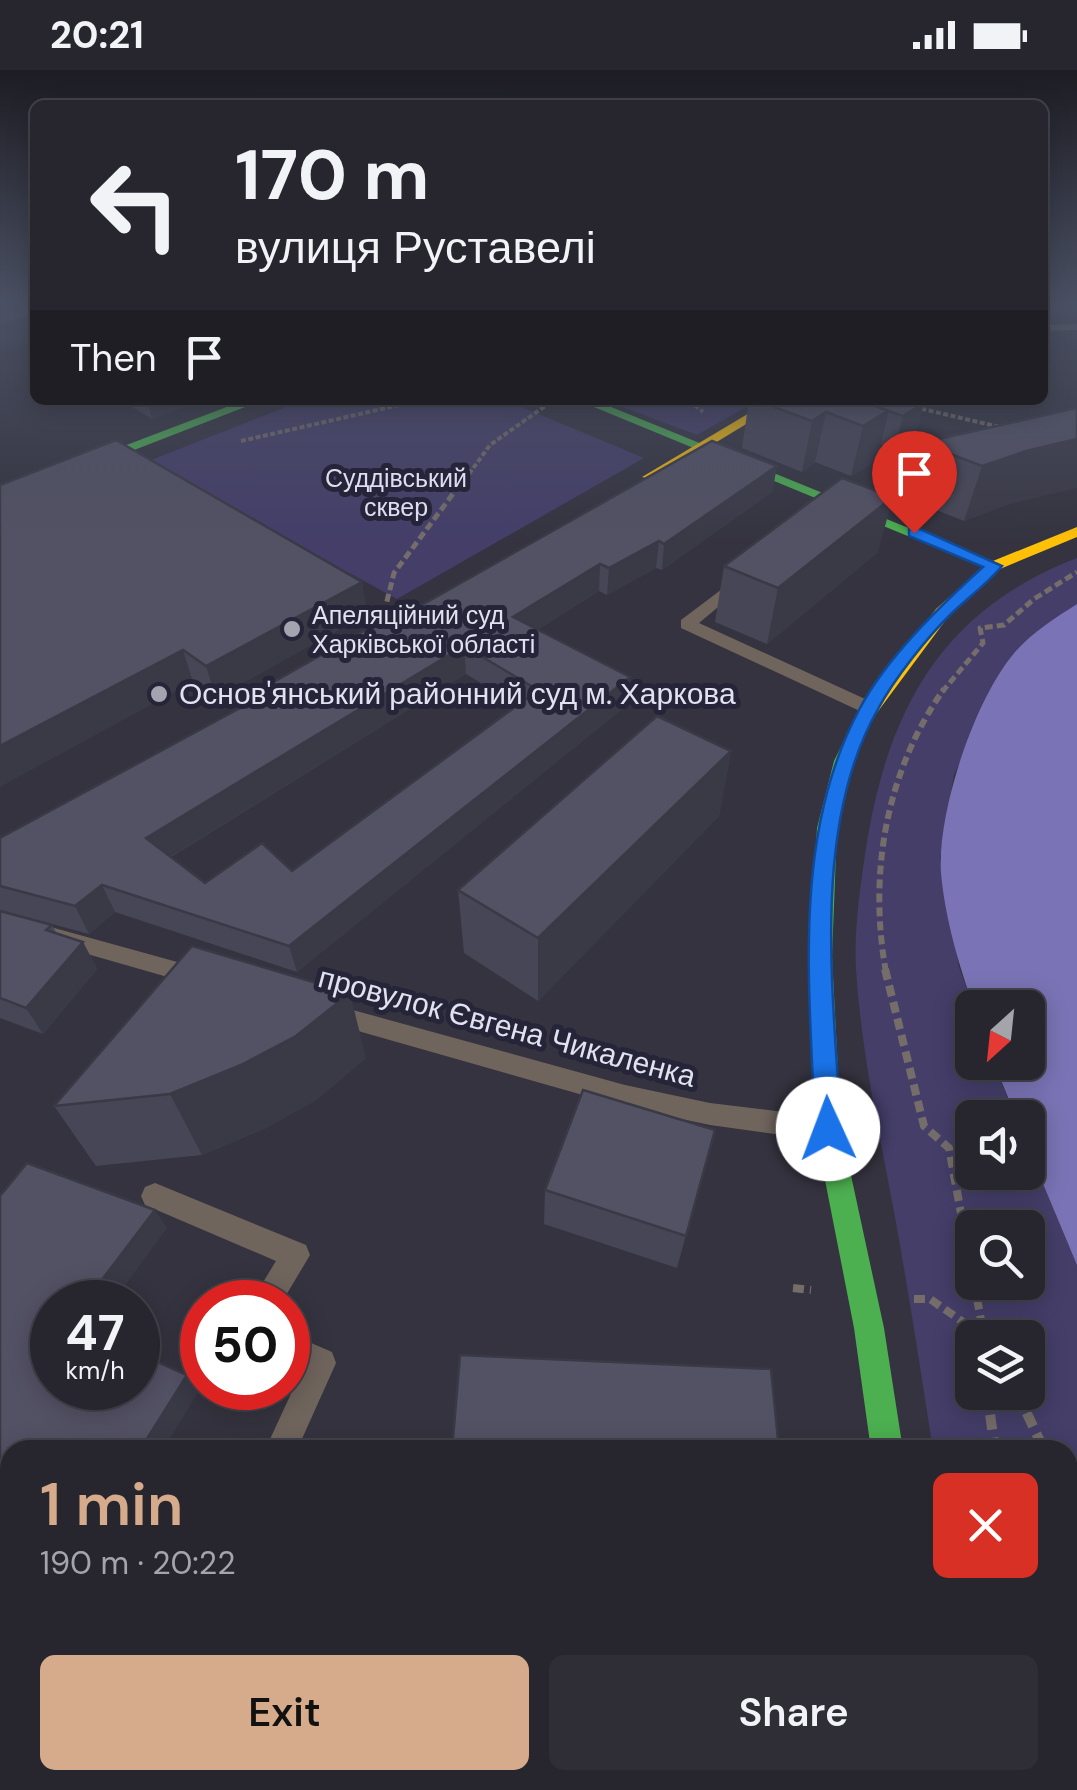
<!DOCTYPE html>
<meta charset="utf-8">
<style>
body{margin:0;font-family:"DM Sans",sans-serif;background:#2f2e37;color:#f1f3f6;height:100vh;display:flex;flex-direction:column;font-size:38px;white-space:nowrap}
*{box-sizing:border-box;margin:0}
p{font-size:32px;color:#a4a5aa}
.icon{flex:none;width:55px;height:55px;fill:none;stroke:currentColor;stroke-width:2;stroke-linecap:round;stroke-linejoin:round}
.map{position:relative;flex:1;overflow:hidden}
.sheet{position:absolute;left:0px;top:1370px;width:1078px;height:350px;display:flex;flex-direction:column;background:#27262f;border-radius:30px 30px 0 0;box-shadow:0 5px 25px #0003,0 0 0 2px #43434b}
.sheet>*{flex:none}
.hud{position:absolute;left:30px;top:30px;width:1018px;height:305px;border-radius:15px;box-shadow:0 5px 25px #0003,0 0 0 2px #43434b;background:#27262f;color:#f1f3f6;overflow:hidden}
.needle{width:65px;rotate:207deg}
.buttons{position:absolute;left:955px;top:920px;display:grid;gap:20px}
.buttons a{display:grid;place-items:center;width:90px;height:90px;border-radius:15px;background:#27262f;box-shadow:0 5px 25px #0003,0 0 0 2px #43434b;font-size:50px}
.speed{position:absolute;left:30px;top:1210px;display:flex;gap:20px;font-size:50px;font-weight:700;text-align:center}
.speed>*{display:grid;place-content:center;width:130px;height:130px;border-radius:50%;background:#27262f;box-shadow:0 5px 25px #0003,0 0 0 2px #43434b;line-height:1}
.speed small{font-size:25px;font-weight:400}
.speed .limit{border:15px solid #d22;background:#fff;color:#111}
.pin{position:absolute;display:grid;place-items:center;width:85px;height:85px;color:#fff;margin:-102px -42px;border-radius:50% 50% 50% 0;rotate:-45deg;box-shadow:0 0 10px #0007}
.pin .icon{rotate:45deg}
.me{position:absolute;width:110px;margin:-55px;rotate:358deg;stroke-linejoin:round;filter:drop-shadow(0 0 8px #0008)}
.turn{display:flex;align-items:center;gap:35px;height:210px;padding:0 40px;font-size:45px}
.turn .icon{width:130px;height:130px;stroke-width:2.5}
.turn b{display:block;font-size:70px;line-height:85px}
.then{display:flex;align-items:center;height:95px;padding:0 40px;background:#0003;gap:20px;font-size:38px}
.round{display:grid;place-items:center;flex:none;width:105px;height:105px;border-radius:15px;background:#2f2e37}
.head{display:flex;align-items:center;justify-content:space-between;height:170px;padding:0 40px}
h1{font-size:60px;font-weight:600;line-height:75px;color:#d6ab8b}
.button{display:flex;gap:20px;margin-top:auto;padding:20px 40px}
.button a{flex:1;height:115px;border-radius:15px;background:#d6ab8b;color:#111;font-size:40px;font-weight:600;line-height:115px;text-align:center}
.button a+a{background:#2f2e37;color:#f1f3f6}
.status{display:flex;justify-content:space-between;align-items:center;height:70px;padding:0 50px;background:#27262f;direction:ltr}
.status svg{height:28px;fill:currentColor}
.map>svg:first-child{display:block}
.green{fill:#443e69;fill-rule:evenodd}
.water{fill:#7a73b5}
.lines{fill:none;stroke-linecap:round;stroke-linejoin:round}
.path-far4{stroke:#756d6a;stroke-width:4;stroke-dasharray:5 2.5;stroke-linecap:butt}
.path-far3{stroke:#756d6a;stroke-width:5;stroke-dasharray:8 4;stroke-linecap:butt}
.path-far2{stroke:#756d6a;stroke-width:6;stroke-dasharray:9 5;stroke-linecap:butt}
.path-far1{stroke:#756d6a;stroke-width:8;stroke-dasharray:11 6;stroke-linecap:butt}
.path{stroke:#756d6a;stroke-width:10;stroke-dasharray:15 8;stroke-linecap:butt}
.lane{fill:#70655d;fill-rule:evenodd}
.fast{fill:#4caf50;fill-rule:evenodd}
.slow{fill:#ffc107;fill-rule:evenodd}
.wall{fill:#474656;fill-rule:evenodd}
.shaded-wall{fill:#3a3946}
.building{fill:#535164;stroke:#3a3946;stroke-width:2.5;fill-rule:evenodd}
.route{fill:#1a73e8;stroke:#114b97;stroke-width:2.5}
.poi-dot{fill:#a4a4b1;stroke:#262439;stroke-width:4}
.labels{text-anchor:middle;stroke-width:10;stroke-linejoin:round;paint-order:stroke}
.far-park-label{font-size:25px;fill:#dddcf0;stroke:#262439}
.far-poi-label{font-size:25px;fill:#e1e1ef;stroke:#262439;text-anchor:start}
.poi-label{font-size:30px;fill:#e1e1ef;stroke:#262439;text-anchor:start}
.street-label{font-size:30px;fill:#e1e1ef;stroke:#262439}
</style>
<div class="status"><b>20:21</b><svg viewBox="0 0 49 12"><path d="M0 12V9h3v3zM5 12V6h3v6zM10 12V3h3v9zM15 12V0h3v12zM26 1h20v11H26zM47 4h2v5h-2z"/></svg></div>
<div class="map">
<svg width="1077" height="1720" viewBox="0 0 1077 1720">
<rect width="100%" height="100%" fill="#34333f"/>
<!-- green -->
<g class="green">
<polygon points="304,330 505,330 644,388 397,529 146,392"/>
<polygon points="604,330 758,330 697,365"/>
<path d="M1077 488V534L1012 585 954 705 940 788 959 897 974 937 972 992 994 993 1015 1047 972 1048V1102H1028V1077L1077 1194V1720H985L983 1710H1068V1380H933C921 1302 909 1225 895 1147 880 1066 861 982 856 899 854 858 860 819 866 778 888 640 940 541 1077 488ZM972 1158H1028V1212H972ZM972 1268H1028V1322H972Z"/>
</g>
<!-- water -->
<path class="water" d="M1077 534V1195L1028 1078V1048L1016 1047 994 993 1028 992V938L974 937C959 896 945 848 941 803 937 743 973 635 1011 587 1027 566 1055 548 1077 534Z"/>
<g class="lines">
<!-- path-far4 -->
<g class="path-far4">
<polyline points="689,330 703,342"/>
<polyline points="914,337 1004,358"/>
<polyline points="241,371 421,330"/>
<polyline points="469,404 490,375 548,334"/>
</g>
<!-- path-far3 -->
<g class="path-far3">
<polyline points="381,555 394,503 470,401"/>
<polyline points="942,622 983,573 980,558 1004,555 1034,529 1077,502"/>
</g>
<!-- path-far2 -->
<path class="path-far2" d="M886 902C868 804 886 701 944 619"/>
<!-- path-far1 -->
<g class="path-far1">
<polyline points="885,899 924,1056 949,1078 972,1203"/>
<polyline points="974,1212 983,1261"/>
<polyline points="793,1218 811,1220"/>
<polyline points="914,1229 930,1229 976,1261"/>
</g>
<!-- path -->
<g class="path">
<polyline points="972,1258 986,1268"/>
<polyline points="983,1258 984,1265"/>
<polyline points="987,1322 995,1380"/>
<polyline points="1017,1322 1044,1380"/>
<polyline points="1068,1429 1077,1449"/>
<polyline points="1061,1710 1063,1720"/>
</g>
<!-- lane -->
<g class="lane">
<polygon points="1077,254 1077,260 1042,261 1042,255"/>
<polygon points="850,368 947,402 949,405 937,408 845,375 843,372"/>
<polygon points="742,504 750,509 748,512 699,553 876,634 876,642 862,642 681,558 681,550"/>
<polygon points="0,843 199,898 207,900 211,907 207,914 199,916 0,859"/>
<polygon points="331,934 625,1015 710,1033 825,1047 834,1051 838,1059 834,1067 825,1071 710,1055 625,1037 323,951 319,944 323,937"/>
<polygon points="155,1113 306,1175 310,1185 282,1232 251,1232 276,1191 145,1135 141,1126 145,1117"/>
<polygon points="288,1263 332,1282 336,1293 297,1380 265,1380 302,1300 288,1293"/>
<polygon points="380,1710 431,1710 435,1720 384,1720"/>
</g>
<!-- fast -->
<g class="fast">
<polygon points="245,330 263,330 0,432 0,423"/>
<polygon points="577,330 594,330 1002,496 988,499"/>
<polygon points="866,638 875,644 854,691 837,758 832,886 841,1059 884,1258 903,1380 871,1380 854,1258 815,1059 810,886 817,758 834,691 857,644"/>
<polygon points="912,1710 950,1710 951,1720 913,1720"/>
</g>
<!-- slow -->
<g class="slow">
<polygon points="771,330 786,330 654,410 642,407"/>
<polygon points="1077,457 1077,467 1000,499 948,547 873,648 859,648 859,640 936,539 988,493"/>
</g>
</g>
<!-- wall -->
<g class="wall">
<polygon points="1042,232 1077,232 1077,245 1042,246"/>
<polygon points="121,330 204,330 152,349"/>
<polygon points="749,330 917,330 924,333 915,366 894,380 881,375 877,390 851,406 815,392 802,402 742,378"/>
<polygon points="1077,338 1006,435 964,451 906,428 921,373"/>
<path d="M777 396 772 422 662 500 656 498 607 525 599 521 537 560 630 607 627 635 297 902 115 842 89 864 0 840V768L249 633 247 627 409 542ZM466 604 517 635 292 801 205 813 171 787Z"/>
<polygon points="0,415 362,512 367,544 216,628 193,612"/>
<polygon points="878,482 767,574 715,552 724,496"/>
<polygon points="731,681 719,746 538,931 464,883 458,820"/>
<polygon points="0,841 52,855 57,864 83,872 97,899 43,964 0,948"/>
<polygon points="366,988 316,1030 266,1058 202,1085 96,1096 54,1036"/>
<polygon points="715,1060 677,1198 544,1154 545,1120"/>
</g>
<!-- shaded-wall -->
<g class="shaded-wall">
<polygon points="35,245 35,270 0,281 0,255"/>
<polygon points="147,330 204,330 152,349"/>
<polygon points="924,333 915,366 894,380 903,346"/>
<polygon points="889,340 877,390 851,406 863,356"/>
<polygon points="826,342 815,392 802,402 812,351"/>
<polygon points="1077,369 1077,418 1006,435 964,451 982,396 1026,381"/>
<polygon points="777,396 772,422 662,500 664,474"/>
<polygon points="893,427 878,482 767,574 778,518"/>
<polygon points="659,471 656,498 607,525 609,498"/>
<polygon points="600,494 599,521 514,574 513,547"/>
<polygon points="362,512 367,544 216,628 206,596"/>
<polygon points="464,576 466,604 157,795 146,768"/>
<polygon points="183,580 193,612 0,717 0,676"/>
<polygon points="630,607 627,635 297,902 289,876"/>
<polygon points="731,681 719,746 538,931 538,868"/>
<polygon points="102,815 115,842 89,864 75,836"/>
<polygon points="83,872 97,899 43,964 26,938"/>
<polygon points="350,923 366,988 316,1030 266,1058 202,1085 170,1024"/>
<polygon points="155,1140 167,1158 113,1232 85,1232"/>
<polygon points="187,1305 200,1319 163,1380 140,1380"/>
<polygon points="144,1710 162,1710 156,1720 139,1720"/>
</g>
<!-- building -->
<g class="building">
<polygon points="0,232 35,232 35,245 0,255"/>
<polygon points="755,330 858,330 889,340 863,356 826,342 812,351"/>
<polygon points="858,330 917,330 924,333 903,346"/>
<polygon points="1077,338 1077,369 1026,381 982,396 921,373"/>
<polygon points="116,370 362,512 206,596 183,580 0,676 0,415"/>
<path d="M712 371 777 396 664 474 659 471 609 498 600 494 513 547 630 607 289 876 102 815 75 836 0 816V768L253 631 247 627 402 539 409 542ZM464 576 538 620 292 801 262 773 205 813 146 768Z"/>
<polygon points="842,408 893,427 778,518 724,496"/>
<polygon points="657,646 731,681 538,868 458,820"/>
<polygon points="0,841 52,855 46,860 83,872 26,938 0,928"/>
<polygon points="192,876 350,923 296,966 241,995 170,1024 54,1036"/>
<polygon points="583,1020 715,1060 686,1166 545,1120"/>
<polygon points="27,1093 155,1140 85,1232 52,1232 52,1318 138,1318 138,1283 187,1305 140,1380 10,1380 10,1710 144,1710 139,1720 0,1720 0,1126"/>
<polygon points="460,1285 771,1299 779,1380 452,1380"/>
<polygon points="534,1710 813,1710 814,1720 555,1720"/>
</g>
<!-- sky -->
<linearGradient id="sky" x2="0" y2="1"><stop stop-color="#1d1c23"/><stop offset="0.49" stop-color="#4a5063"/><stop offset="1" stop-color="#4a5063" stop-opacity="0"/></linearGradient>
<rect width="1077" height="473" fill="url(#sky)"/>
<!-- route -->
<path class="route" d="M909 459H920L1002 496C988 513 969 527 952 543 928 566 894 609 878 639 810 758 834 928 841 1059L838 1068 828 1071 819 1068 815 1059C810 920 791 767 859 640 886 588 940 536 983 497L909 466Z"/>
<!-- markers -->
<g class="poi-dot">
<circle cx="292" cy="559" r="10"/>
<circle cx="159" cy="624" r="10"/>
</g>
<g class="labels">
<!-- far-park labels -->
<g class="far-park-label">
<text x="396" y="417">Суддівський<tspan x="396" dy="29">сквер</tspan></text>
</g>
<!-- far-poi labels -->
<g class="far-poi-label">
<text x="312" y="554">Апеляційний суд<tspan x="312" dy="29">Харківської області</tspan></text>
</g>
<!-- poi labels -->
<g class="poi-label">
<text x="179" y="634">Основ'янський районний суд м. Харкова</text>
</g>
<!-- street labels -->
<g class="street-label">
<text transform="translate(507 957) rotate(15)" y="10">провулок Євгена Чикаленка</text>
</g>
</g>
</svg>
<div class="buttons">
<a><svg class="needle" viewBox="-14 -14 28 28"><path d="M0-13l5 13h-10z" fill="#e53935"/><path d="M0 13l5-13h-10z" fill="#a4a5aa"/></svg></a>
<a><svg class="icon" aria-label="sound" viewBox="0 0 24 24"><path d="M4 9h4l5-4v14l-5-4H4zM17 9q2 3 0 6"/></svg></a>
<a><svg class="icon" aria-label="search" viewBox="0 0 24 24"><circle cx="10" cy="10" r="6"/><path d="M15 15l6 6"/></svg></a>
<a><svg class="icon" aria-label="layers" viewBox="0 0 24 24"><path d="M12 4l9 5-9 5-9-5zM3 14l9 5 9-5"/></svg></a>
</div>
<div class="speed"><div>47<small>km/h</small></div><div class="limit">50</div></div>
<div class="pin" style="left:914px;top:463px;background:#d93025"><svg class="icon" aria-label="arrive" viewBox="0 0 24 24"><path d="M6 21V4h12l-3 4 3 4H6"/></svg></div>
<svg class="me" style="left:828px;top:1059px" viewBox="-20 -20 40 40"><circle r="19" fill="#fff"/><path d="M0-13L10 11 0 6-10 11z" fill="#1a73e8"/></svg>
<div class="hud">
<div class="turn"><svg class="icon" aria-label="left" viewBox="0 0 24 24"><path d="M17 20v-9H6M10 6l-5 5 5 5"/></svg><div><b>170 m</b>вулиця Руставелі</div></div>
<div class="then">Then<svg class="icon" aria-label="arrive" viewBox="0 0 24 24"><path d="M6 21V4h12l-3 4 3 4H6"/></svg></div>
</div>
<section class="sheet">
<div class="head"><div><h1>1 min</h1><p>190 m · 20:22</p></div><a class="round" style="background:#d93025;color:#fff"><svg class="icon" aria-label="close" viewBox="0 0 24 24"><path d="M6 6l12 12M18 6L6 18"/></svg></a></div>
<div class="button"><a>Exit</a><a>Share</a></div>
</section>
</div>
